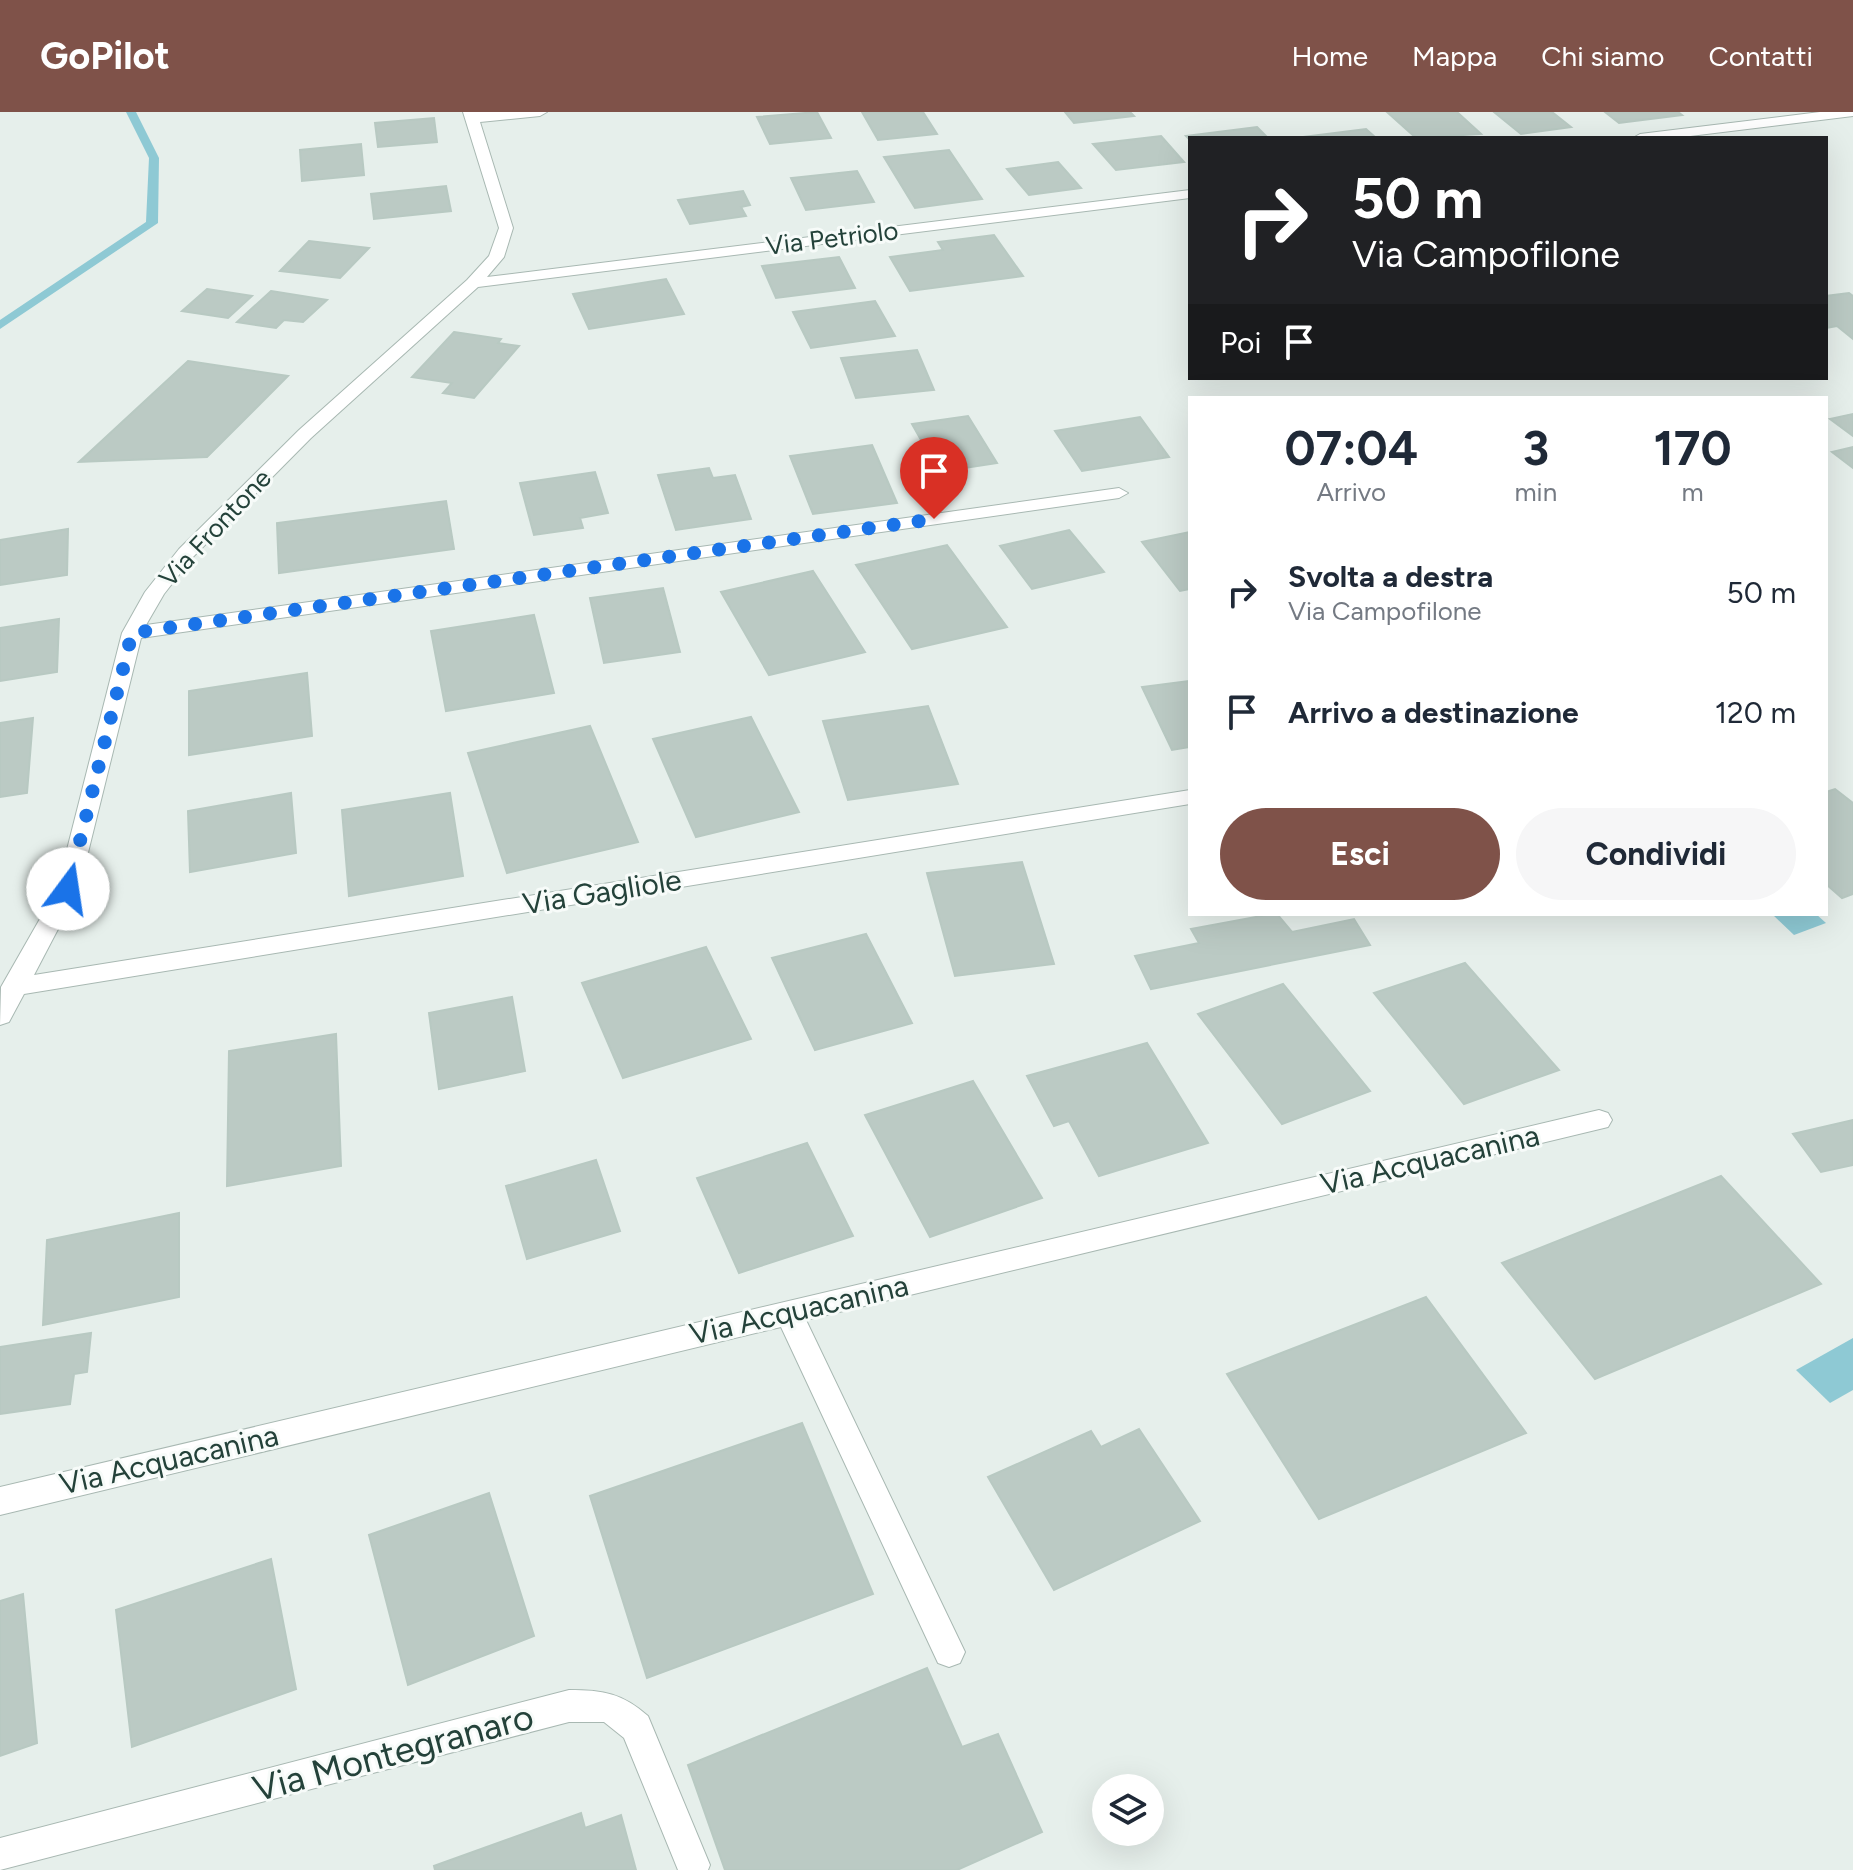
<!DOCTYPE html>
<html lang="it">
<style>
body{margin:0;font-family:Figtree,sans-serif;background:#f6f6f7;color:#1f2937;height:100vh;display:flex;flex-direction:column;font-size:30px;white-space:nowrap}
*{box-sizing:border-box;margin:0}
p{font-size:26px;color:#747a83}
.icon{flex:none;width:44px;height:44px;fill:none;stroke:currentColor;stroke-width:2;stroke-linecap:round;stroke-linejoin:round}
.map{position:relative;flex:1;overflow:hidden}
.side{position:absolute;left:1188px;top:284px;width:640px;height:520px;display:flex;flex-direction:column;background:#fff;border-radius:0px;box-shadow:0 8px 32px #0002}
.side>*{flex:none}
.banner{position:absolute;left:1188px;top:24px;width:640px;height:244px;border-radius:0px;box-shadow:0 8px 32px #0002;background:#202124;color:#fff;overflow:hidden}
.buttons{position:absolute;left:1092px;top:1662px;display:grid;gap:16px}
.buttons a{display:grid;place-items:center;width:72px;height:72px;border-radius:50%;background:#fff;box-shadow:0 8px 32px #0002;font-size:40px}
.pin{position:absolute;display:grid;place-items:center;width:68px;height:68px;color:#fff;margin:-82px -34px;border-radius:50% 50% 50% 0;rotate:-45deg;box-shadow:0 0 8px #0007}
.pin .icon{rotate:45deg}
.me{position:absolute;width:88px;margin:-44px;rotate:14deg;stroke-linejoin:round;filter:drop-shadow(0 0 6px #0008)}
.turn{display:flex;align-items:center;gap:28px;height:168px;padding:0 32px;font-size:36px}
.turn .icon{width:104px;height:104px;stroke-width:2.5}
.turn b{display:block;font-size:56px;line-height:68px}
.then{display:flex;align-items:center;height:76px;padding:0 32px;background:#0003;gap:16px;font-size:30px}
.eta{display:flex;justify-content:space-evenly;align-items:center;height:136px;text-align:center}
.eta b{font-size:48px;font-weight:700;line-height:56px}
.cta{display:flex;gap:16px;margin-top:auto;padding:16px 32px}
.cta a{flex:1;height:92px;border-radius:48px;background:#7f5249;color:#fff;font-size:32px;font-weight:700;line-height:92px;text-align:center}
.cta a+a{background:#f6f6f7;color:#1f2937}
ul{padding:0;list-style:none}
li{display:flex;align-items:center;gap:24px;height:120px;padding:0 32px}
li div{flex:1}
li b{display:block;font-size:30px}
li em{font-style:normal}
header{display:flex;align-items:center;gap:48px;box-sizing:border-box;height:112px;padding:0 40px;background:#7f5249;color:#fff}
header strong{font-size:38px}
nav{display:flex;gap:44px;margin-inline-start:auto;font-size:28px}
.map>svg:first-child{display:block}
.water{fill:#8ec9d4}
.lines{fill:none;stroke-linecap:round;stroke-linejoin:round}
.stream{fill:#8ec9d4;fill-rule:evenodd}
.building{fill:#bbcac4;stroke:#b8c9c2;stroke-width:2}
.minor-casing{stroke:#a8b8b2;stroke-width:2}
.minor{fill:#fff;fill-rule:evenodd}
.route{stroke:#1a73e8;stroke-width:14;stroke-dasharray:0 25.2}
.labels{text-anchor:middle;stroke-width:6;stroke-linejoin:round;paint-order:stroke}
.far-street-label{font-size:26px;fill:#24423a;stroke:#f7fbf9}
.street-label{font-size:30px;fill:#24423a;stroke:#f7fbf9}
.near-street-label{font-size:36px;fill:#24423a;stroke:#f7fbf9}
</style>
<header>
<strong>GoPilot</strong>
<nav><a>Home</a><a>Mappa</a><a>Chi siamo</a><a>Contatti</a></nav>
</header>
<div class="map">
<svg width="1853" height="1758" viewBox="0 0 1853 1758">
<rect width="100%" height="100%" fill="#e6efeb"/>
<!-- water -->
<g class="water">
<polygon points="1772,802 1816,802 1826,811 1794,823"/>
<polygon points="1853,1226 1853,1278 1830,1291 1796,1258"/>
</g>
<g class="lines">
<!-- stream -->
<polygon class="stream" points="126,0 136,0 159,46 158,111 0,217 0,208 146,110 149,46"/>
</g>
<!-- building -->
<g class="building">
<polygon points="817,0 831,26 770,32 757,5"/>
<polygon points="862,0 923,0 937,22 878,28"/>
<polygon points="1065,0 1130,0 1134,4 1074,11"/>
<polygon points="1387,0 1457,0 1481,22 1416,26"/>
<polygon points="1494,0 1552,0 1571,15 1521,22"/>
<polygon points="1605,0 1678,0 1682,3 1619,11"/>
<polygon points="434,6 437,30 378,35 375,11"/>
<polygon points="1257,15 1268,26 1190,28 1186,24"/>
<polygon points="1366,17 1376,26 1303,25"/>
<polygon points="1161,24 1184,50 1116,58 1093,32"/>
<polygon points="361,32 364,63 302,69 300,38"/>
<polygon points="949,38 982,87 915,96 884,45"/>
<polygon points="1058,50 1081,76 1029,83 1007,57"/>
<polygon points="857,59 874,90 806,98 791,66"/>
<polygon points="446,74 451,99 374,107 371,82"/>
<polygon points="743,79 750,93 741,95 746,104 690,112 678,88"/>
<polygon points="994,123 1023,164 910,179 890,145 943,138 938,130"/>
<polygon points="309,129 369,136 340,166 280,159"/>
<polygon points="839,145 855,176 776,186 762,154"/>
<polygon points="666,167 684,202 589,217 573,182"/>
<polygon points="207,177 252,184 228,206 182,199"/>
<polygon points="271,179 327,188 303,210 284,208 276,216 237,210"/>
<polygon points="1849,181 1853,184 1853,227 1837,214 1826,216 1826,184"/>
<polygon points="875,189 895,224 811,236 793,200"/>
<polygon points="454,220 501,227 498,231 519,234 474,286 443,281 452,271 412,265"/>
<polygon points="917,238 934,278 856,286 841,246"/>
<polygon points="188,249 288,264 207,345 79,350"/>
<polygon points="1853,302 1853,324 1830,307"/>
<polygon points="968,304 997,351 939,360 912,312"/>
<polygon points="1140,305 1169,345 1082,359 1055,319"/>
<polygon points="872,333 897,391 813,402 790,344"/>
<polygon points="1853,335 1853,356 1832,340"/>
<polygon points="709,356 713,366 735,363 751,407 676,418 658,363"/>
<polygon points="595,360 608,401 580,406 583,416 534,423 520,371"/>
<polygon points="446,389 454,437 279,461 277,411"/>
<polygon points="68,417 67,463 0,473 0,428"/>
<polygon points="1069,418 1104,460 1032,477 1000,434"/>
<polygon points="1190,420 1190,477 1180,479 1142,430"/>
<polygon points="947,433 1007,515 912,537 856,453"/>
<polygon points="813,459 865,540 769,563 721,480"/>
<polygon points="663,476 680,540 604,551 590,486"/>
<polygon points="534,503 554,581 446,599 431,519"/>
<polygon points="59,507 57,560 0,569 0,516"/>
<polygon points="307,561 312,624 189,643 189,579"/>
<polygon points="1190,569 1190,635 1172,638 1142,575"/>
<polygon points="928,594 958,672 848,688 823,609"/>
<polygon points="751,605 799,700 696,725 653,627"/>
<polygon points="33,606 27,681 0,685 0,611"/>
<polygon points="590,614 638,730 507,761 468,641"/>
<polygon points="1835,677 1853,691 1853,782 1842,786 1826,772 1826,680"/>
<polygon points="291,681 296,741 190,760 188,699"/>
<polygon points="450,681 463,764 349,784 342,698"/>
<polygon points="1022,750 1054,852 955,864 927,761"/>
<polygon points="1272,802 1277,802 1292,820 1354,807 1370,833 1151,877 1135,844 1199,831 1191,817"/>
<polygon points="866,822 912,911 815,938 772,846"/>
<polygon points="706,835 751,927 623,966 582,871"/>
<polygon points="1465,851 1559,958 1464,992 1374,881"/>
<polygon points="1283,872 1370,979 1282,1012 1198,902"/>
<polygon points="512,885 525,959 439,977 429,901"/>
<polygon points="336,922 341,1054 227,1074 229,939"/>
<polygon points="1147,931 1208,1031 1099,1064 1069,1009 1054,1014 1027,964"/>
<polygon points="973,969 1042,1086 930,1125 865,1003"/>
<polygon points="1853,1008 1853,1053 1821,1060 1793,1022"/>
<polygon points="807,1031 853,1124 739,1161 697,1066"/>
<polygon points="596,1048 620,1119 527,1147 506,1074"/>
<polygon points="1721,1064 1821,1172 1595,1267 1502,1151"/>
<polygon points="179,1101 179,1185 43,1213 47,1128"/>
<polygon points="1426,1185 1526,1321 1319,1407 1227,1262"/>
<polygon points="91,1221 87,1260 74,1262 70,1292 0,1302 0,1235"/>
<polygon points="802,1311 873,1482 647,1566 590,1384"/>
<polygon points="1139,1317 1200,1409 1054,1478 988,1365 1091,1319 1101,1335"/>
<polygon points="489,1381 534,1524 408,1573 369,1423"/>
<polygon points="271,1447 296,1577 132,1635 116,1498"/>
<polygon points="23,1482 37,1631 0,1644 0,1489"/>
<polygon points="927,1556 962,1635 998,1622 1042,1720 957,1758 725,1758 688,1653"/>
<polygon points="581,1701 585,1716 621,1703 636,1758 435,1758 434,1754"/>
</g>
<g class="lines">
<defs>
<g id="minor">
<polygon points="463,0 547,0 540,4 480,10 513,116 504,145 487,165 1190,78 1190,86 478,175 311,326 193,445 164,482 146,513 1119,376 1128,381 1119,386 141,526 79,777 34,863 1190,678 1190,692 24,882 9,910 0,913 1,875 57,777 122,521 145,480 179,437 299,318 467,168 489,144 499,116"/>
<polygon points="1820,0 1853,0 1853,4 1674,26 1633,26 1640,22"/>
<polygon points="1599,998 1608,1001 1612,1008 1608,1015 806,1208 965,1540 960,1551 949,1555 938,1551 781,1215 0,1403 0,1375"/>
<path d="M569 1578C603 1578 622 1581 648 1604L710 1753 708 1758H678L624 1626 604 1610H569L0 1758V1726Z"/>
</g>
</defs>
<!-- minor casing -->
<use href="#minor" class="minor-casing"/>
<!-- minor -->
<use href="#minor" class="minor"/>
</g>
<g class="lines">
<!-- route -->
<polyline class="route" points="68,777 132,521 934,407"/>
</g>
<g class="labels">
<!-- far-street labels -->
<g class="far-street-label">
<text transform="translate(832 126) rotate(-7)" y="9">Via Petriolo</text>
<text transform="translate(215 416) rotate(-47)" y="9">Via Frontone</text>
</g>
<!-- street labels -->
<g class="street-label">
<text transform="translate(602 780) rotate(-9)" y="10">Via Gagliole</text>
<text transform="translate(1430 1048) rotate(-13)" y="10">Via Acquacanina</text>
<text transform="translate(799 1198) rotate(-13)" y="10">Via Acquacanina</text>
<text transform="translate(169 1348) rotate(-13)" y="10">Via Acquacanina</text>
</g>
<!-- near-street labels -->
<g class="near-street-label">
<text transform="translate(393 1640) rotate(-15)" y="13">Via Montegranaro</text>
</g>
</g>
</svg>
<div class="buttons">
<a><svg class="icon" aria-label="layers" viewBox="0 0 24 24"><path d="M12 4l9 5-9 5-9-5zM3 14l9 5 9-5"/></svg></a>
</div>
<div class="pin" style="left:934px;top:407px;background:#d93025"><svg class="icon" aria-label="arrive" viewBox="0 0 24 24"><path d="M6 21V4h12l-3 4 3 4H6"/></svg></div>
<svg class="me" style="left:68px;top:777px" viewBox="-20 -20 40 40"><circle r="19" fill="#fff"/><path d="M0-13L10 11 0 6-10 11z" fill="#1a73e8"/></svg>
<div class="banner">
<div class="turn"><svg class="icon" aria-label="right" viewBox="0 0 24 24"><path d="M7 20v-9h11M14 6l5 5-5 5"/></svg><div><b>50 m</b>Via Campofilone</div></div>
<div class="then">Poi<svg class="icon" aria-label="arrive" viewBox="0 0 24 24"><path d="M6 21V4h12l-3 4 3 4H6"/></svg></div>
</div>
<section class="side">
<div class="eta">
<div><b>07:04</b><p>Arrivo</p></div>
<div><b>3</b><p>min</p></div>
<div><b>170</b><p>m</p></div>
</div>
<ul>
<li><svg class="icon" aria-label="right" viewBox="0 0 24 24"><path d="M7 20v-9h11M14 6l5 5-5 5"/></svg><div><b>Svolta a destra</b><p>Via Campofilone</p></div><em>50 m</em></li>
<li><svg class="icon" aria-label="arrive" viewBox="0 0 24 24"><path d="M6 21V4h12l-3 4 3 4H6"/></svg><div><b>Arrivo a destinazione</b></div><em>120 m</em></li>
</ul>
<div class="cta"><a>Esci</a><a>Condividi</a></div>
</section>
</div>
